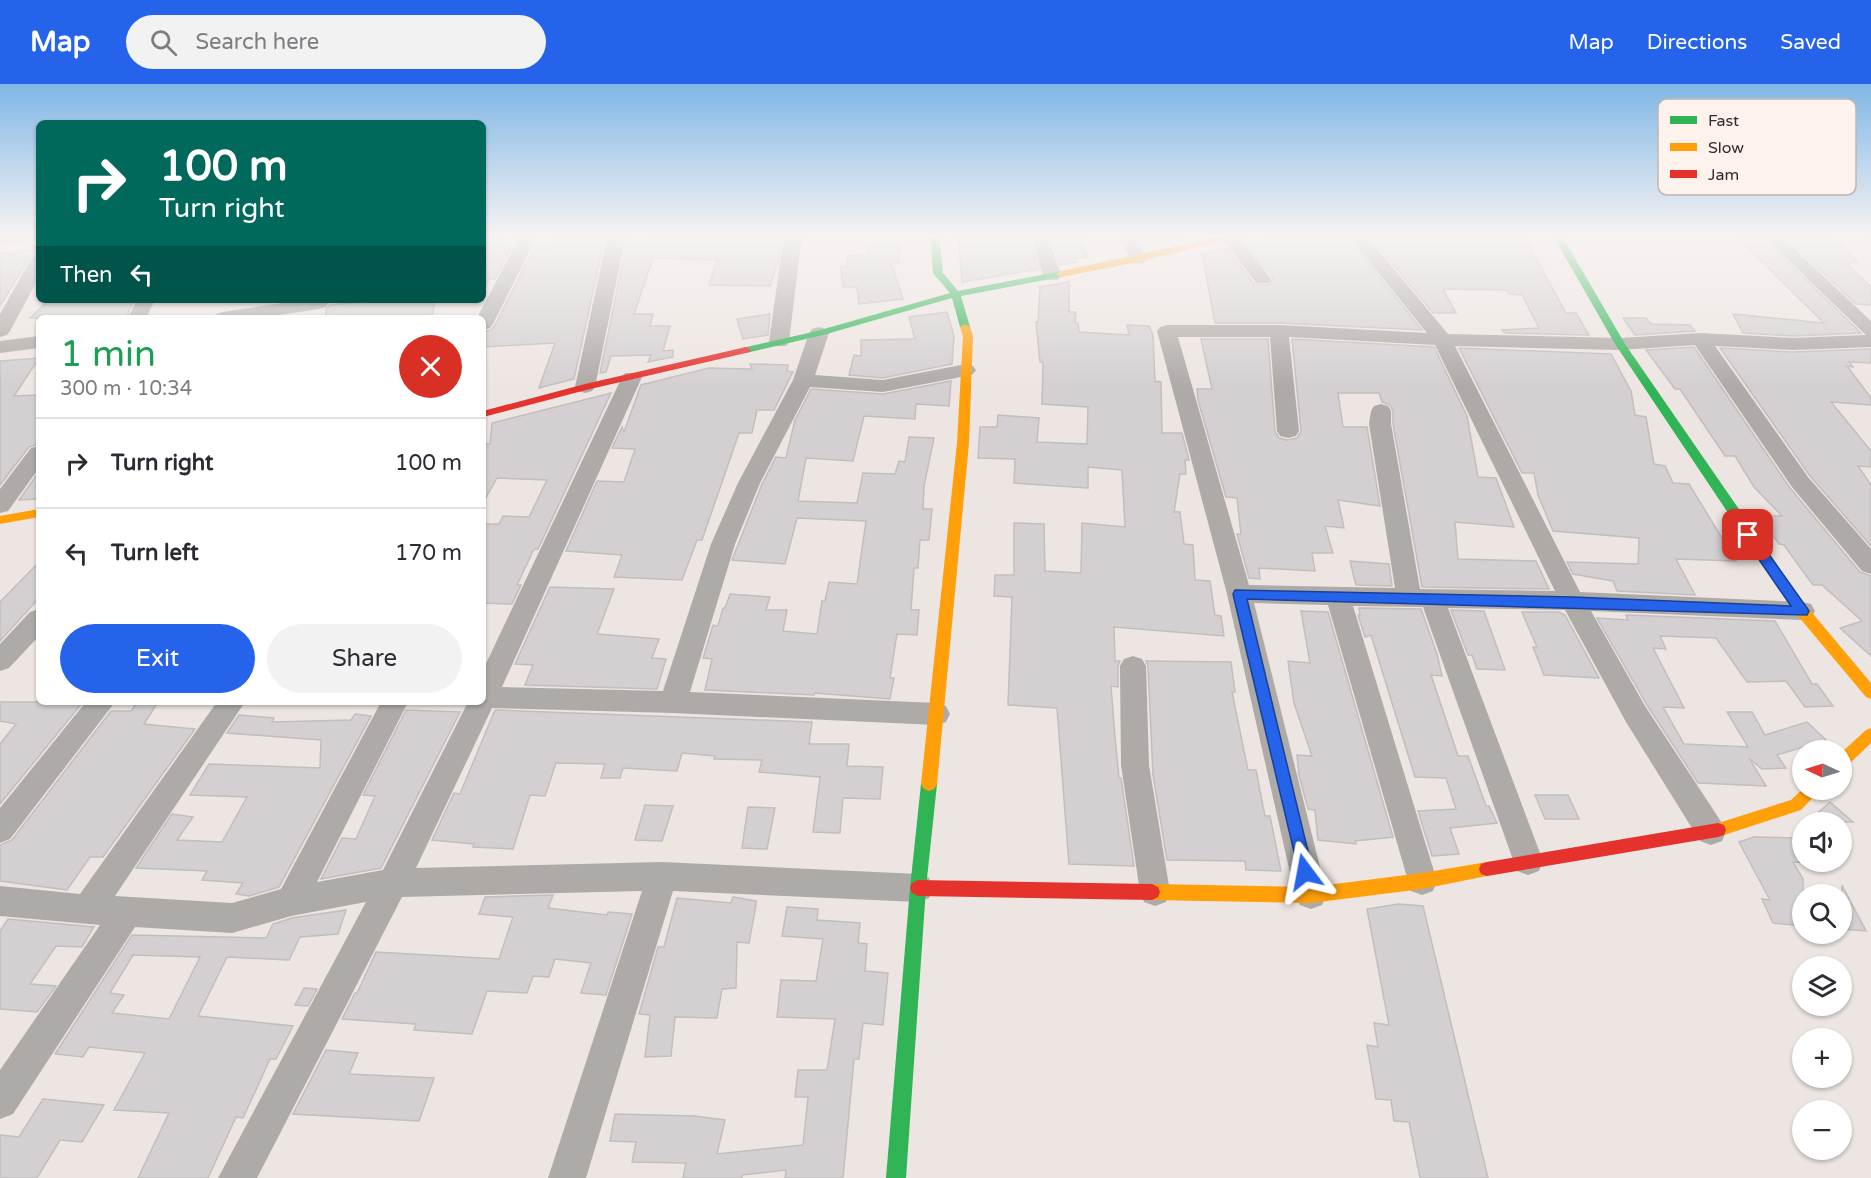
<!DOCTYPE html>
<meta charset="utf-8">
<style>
body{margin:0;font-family:"Varela Round",sans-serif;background:#f2f2f3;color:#2b2b33;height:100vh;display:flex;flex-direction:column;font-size:22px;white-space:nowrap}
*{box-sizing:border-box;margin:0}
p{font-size:20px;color:#7c7c81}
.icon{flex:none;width:33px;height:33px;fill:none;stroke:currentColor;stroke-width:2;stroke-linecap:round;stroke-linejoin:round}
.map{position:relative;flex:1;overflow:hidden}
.drawer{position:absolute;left:36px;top:231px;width:450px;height:390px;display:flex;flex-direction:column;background:#fff;border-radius:9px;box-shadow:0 2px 4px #0004}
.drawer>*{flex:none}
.hud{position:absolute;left:36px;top:36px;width:450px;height:183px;border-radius:9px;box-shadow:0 2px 4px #0004;background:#00695c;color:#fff;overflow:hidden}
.needle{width:39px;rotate:274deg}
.buttons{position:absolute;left:1792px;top:656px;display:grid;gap:12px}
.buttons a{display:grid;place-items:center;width:60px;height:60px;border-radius:50%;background:#fff;box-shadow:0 2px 4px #0004;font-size:30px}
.pin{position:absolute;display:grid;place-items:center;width:51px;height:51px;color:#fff;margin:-26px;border-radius:12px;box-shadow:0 3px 9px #0006}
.me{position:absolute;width:66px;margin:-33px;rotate:347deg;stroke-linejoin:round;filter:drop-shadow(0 0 4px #0008)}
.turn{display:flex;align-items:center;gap:21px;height:126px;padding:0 24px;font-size:27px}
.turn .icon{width:78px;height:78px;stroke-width:2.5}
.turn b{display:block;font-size:42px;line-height:51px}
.then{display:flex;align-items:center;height:57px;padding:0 24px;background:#0003;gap:12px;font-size:22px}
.round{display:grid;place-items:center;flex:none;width:63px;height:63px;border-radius:32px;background:#f2f2f3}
.head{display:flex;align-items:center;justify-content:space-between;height:102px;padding:0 24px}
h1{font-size:36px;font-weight:600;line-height:45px;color:#1e9e55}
.cta{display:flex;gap:12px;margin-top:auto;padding:12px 24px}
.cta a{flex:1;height:69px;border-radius:36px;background:#2563eb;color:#fff;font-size:24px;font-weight:600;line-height:69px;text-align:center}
.cta a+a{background:#f2f2f3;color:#2b2b33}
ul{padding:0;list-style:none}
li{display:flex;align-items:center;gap:18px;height:90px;padding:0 24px;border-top:2px solid #e1e1e2}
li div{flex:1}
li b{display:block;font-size:22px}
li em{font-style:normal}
header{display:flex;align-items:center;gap:36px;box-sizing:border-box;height:84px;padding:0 30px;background:#2563eb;color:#fff}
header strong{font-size:28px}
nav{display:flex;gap:33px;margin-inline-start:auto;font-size:21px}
.search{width:420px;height:54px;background:#f2f2f3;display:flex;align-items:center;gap:15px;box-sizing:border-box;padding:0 21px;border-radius:33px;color:#7c7c81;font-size:22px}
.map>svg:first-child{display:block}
.green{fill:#cbdbaf}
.building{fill:#d4d0d1;stroke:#c2bdbe;stroke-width:1.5;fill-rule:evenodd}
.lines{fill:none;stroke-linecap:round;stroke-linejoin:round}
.street{fill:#adaaa8;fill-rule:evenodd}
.fast{fill:#30b455;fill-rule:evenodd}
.slow{fill:#ff9f0a;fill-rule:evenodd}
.jam{fill:#e5322d;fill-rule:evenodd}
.route{fill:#2563eb;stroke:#184099;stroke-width:1.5}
.key{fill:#fdf2ec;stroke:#c0b6b1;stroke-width:1.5}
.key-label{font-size:16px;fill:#302b28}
</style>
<header>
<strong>Map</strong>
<div class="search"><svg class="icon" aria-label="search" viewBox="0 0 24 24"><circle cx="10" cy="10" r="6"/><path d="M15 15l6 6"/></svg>Search here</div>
<nav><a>Map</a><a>Directions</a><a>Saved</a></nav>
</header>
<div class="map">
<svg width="1871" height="1094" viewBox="0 0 1871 1094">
<rect width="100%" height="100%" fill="#ede5e1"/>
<!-- green -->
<polygon class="green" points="1134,150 1194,150 1141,164"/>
<!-- building -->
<g class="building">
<polygon points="483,150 504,150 500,162 511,164 495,195 488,195 486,202 483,202"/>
<polygon points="558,150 602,150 600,157 604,157 574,295 539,304 555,259 483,263 483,248 491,246 495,241 534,164 550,164"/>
<polygon points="656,150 750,150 748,155 781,156 778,178 770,202 709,201 717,176 653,174 634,230 653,230 650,242 670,242 663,267 673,266 673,273 648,278 651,271 611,272 606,288 600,289 627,157 652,158"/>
<polygon points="958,150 1029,150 1039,185 962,198"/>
<polygon points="1050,150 1077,150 1088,174 1076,174 1076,178 1060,181"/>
<polygon points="1268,150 1345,150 1422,246 1279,239 1215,239 1202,169 1227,164 1254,200 1268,201 1273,194 1246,159 1272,158"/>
<polygon points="1368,150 1467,150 1509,151 1511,154 1526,156 1566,229 1576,229 1589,251 1505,249 1502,246 1539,244 1522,211 1509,210 1507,206 1443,205 1456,229 1433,229"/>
<polygon points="1734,150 1759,150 1861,249 1793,252 1743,249 1733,230 1824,239"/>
<polygon points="1782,150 1820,150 1829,160 1841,161 1858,179 1846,179 1871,203 1871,221 1856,220"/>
<polygon points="900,160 899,179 891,179 903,215 859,220 857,203 843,203 841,183 847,183 848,171 868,171 868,161"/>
<polygon points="36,165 28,176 0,222 0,170"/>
<polygon points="1069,198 1069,228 1076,228 1075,239 1078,239 1079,248 1129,251 1127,241 1149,242 1153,251 1155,297 1161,298 1162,349 1182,349 1189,376 1185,376 1186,390 1180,390 1174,428 1180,428 1184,460 1193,461 1195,496 1210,497 1215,531 1221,532 1224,552 1114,543 1115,577 1120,577 1118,582 1118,603 1111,602 1115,653 1119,694 1121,694 1134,782 1069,780 1057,624 1008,621 1012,513 994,512 995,491 1014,491 1014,439 1044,440 1045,487 1081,489 1082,439 1125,443 1122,386 1088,383 1088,404 1014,399 1015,375 978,374 980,343 997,343 998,331 1039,334 1037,358 1087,360 1088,323 1042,320 1043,278 1040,278 1036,238 1038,238 1040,203"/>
<polygon points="57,216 134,216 126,234 30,234 48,217"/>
<polygon points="389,216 436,216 431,234 326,234 326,225 330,221"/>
<polygon points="947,228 954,252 952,280 883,294 849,291 854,271 861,272 861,256 915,255 909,233"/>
<polygon points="770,230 768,251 743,255 737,235"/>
<polygon points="1623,234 1646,234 1651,240 1690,241 1695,247 1635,251"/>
<polygon points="1201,255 1268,255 1275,347 1279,354 1287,356 1297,354 1301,347 1292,255 1434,263 1467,332 1478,393 1496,394 1514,443 1455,438 1458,475 1536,477 1549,505 1422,503 1393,340 1393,327 1390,321 1382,318 1379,309 1338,309 1343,343 1367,343 1380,422 1338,416 1344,444 1325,442 1333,469 1312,469 1315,487 1259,484 1260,495 1249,494 1237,450 1241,450 1237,414 1226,413 1198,316 1197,305 1212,305"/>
<polygon points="1694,263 1790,404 1860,488 1871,492 1871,572 1840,544 1862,537 1822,501 1813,501 1784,461 1779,460 1759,432 1782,432 1754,403 1735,372 1725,372 1680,305 1675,305 1646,266"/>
<polygon points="1459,264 1611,270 1631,307 1635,331 1646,333 1654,380 1665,382 1673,399 1689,400 1736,477 1676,475 1695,511 1617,507 1613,497 1573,490 1567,478 1638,480 1639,454 1553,447 1538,411 1534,389 1522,389"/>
<polygon points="1720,264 1793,268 1871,265 1871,279 1849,278 1853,283 1847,282 1871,314 1871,321 1831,318 1871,367 1871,383 1858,382 1871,401 1871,462 1810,392"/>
<polygon points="39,274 14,312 39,311 39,360 29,363 0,401 0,277"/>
<polygon points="750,280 788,281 787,287 793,288 774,326 757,326 752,349 739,349 702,456 697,456 682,496 614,493 622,471 566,467 597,397 624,398 635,365 612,364 622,343 624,348 641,301 709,284 752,285"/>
<polygon points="951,297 949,322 916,320 915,335 864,332 853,377 806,374 798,417 857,419 863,389 895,390 899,377 905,378 909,353 934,354 924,402 923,425 932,425 929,456 920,456 918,484 914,484 911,526 919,526 917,551 897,550 890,594 894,594 890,615 815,609 814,611 705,606 712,575 703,574 713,541 718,542 723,524 725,524 730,510 770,513 766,526 787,526 783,547 817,550 822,517 825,517 829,498 857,500 866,437 797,434 785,480 732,476 762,400 776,373 786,374 795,336 811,305 883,310"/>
<polygon points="611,309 538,465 534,465 517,501 521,501 512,520 483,519 483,440 499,440 503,432 529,433 547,396 497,394 483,419 483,360 490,360 492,339"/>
<polygon points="39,388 39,415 19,416"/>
<polygon points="1350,477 1389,480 1392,502 1356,501"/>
<polygon points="39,478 39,514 0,557 0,518"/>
<polygon points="550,503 614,505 597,550 659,555 652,574 666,575 657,605 525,601 533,581 515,580"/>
<polygon points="1359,524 1421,525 1437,570 1442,592 1431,591 1458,672 1468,672 1486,722 1489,722 1497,739 1450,744 1459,770 1432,772 1418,727 1456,725 1446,694 1415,693 1371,551 1365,553 1358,531 1360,531"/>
<polygon points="1451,526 1484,527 1505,586 1477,585 1472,571 1468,571"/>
<polygon points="1301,527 1328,528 1393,753 1355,757 1356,760 1318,756 1315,726 1308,725 1299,691 1297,671 1312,672 1294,619 1288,577 1310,579"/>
<polygon points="1522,528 1559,528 1565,531 1599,594 1544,591 1533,563 1537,563"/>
<polygon points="1626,531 1775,537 1812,600 1817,600 1833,622 1805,623 1786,597 1747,598 1716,554 1660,552 1666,565 1653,564 1684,624 1663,623 1684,660 1748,663 1727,628 1752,628 1765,651 1807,638 1826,656 1777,671 1786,684 1762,685 1749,674 1766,702 1698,699 1647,621 1597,534 1628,536"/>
<polygon points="1146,577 1231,578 1235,608 1232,608 1248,686 1256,686 1265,732 1270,732 1281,787 1246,786 1245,777 1167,776 1153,691 1148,582"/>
<polygon points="0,618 83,618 0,720 0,660 16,640 0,637"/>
<polygon points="137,618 158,618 144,640 195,645 103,773 90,773 67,806 0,797 0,761 12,756 111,627 131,627"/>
<polygon points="406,626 460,628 381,784 321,795 342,754 356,755 375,712 363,711"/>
<polygon points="495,626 812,638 809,660 849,660 847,682 883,683 880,715 843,714 840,749 813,748 820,693 759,688 762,676 714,675 715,672 682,669 677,687 623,684 620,694 601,694 605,680 556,679 545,712 530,711 513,765 473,763 474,760 432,756 454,709 460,710"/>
<polygon points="355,630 371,632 279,803 249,812 236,810 243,799 202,796 207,787 136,784 172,730 193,733 177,756 222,758 247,713 190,711 209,680 320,684 321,656 227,649 239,631 274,634 272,638 351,636"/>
<polygon points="1535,711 1568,711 1579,735 1545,735"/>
<polygon points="1830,718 1853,738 1801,738 1811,735"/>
<polygon points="645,721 673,722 662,757 635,756"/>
<polygon points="748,723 775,724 767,765 742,764"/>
<polygon points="1754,753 1796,754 1803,766 1803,777 1810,779 1793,778 1803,795 1803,842 1773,839 1762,815 1770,816 1739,758"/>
<polygon points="1842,801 1866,847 1842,845"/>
<polygon points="553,811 548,824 607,831 608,828 632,830 606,911 581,909 591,879 555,875 549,893 533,892 527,909 487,907 472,950 414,946 416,940 342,935 355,909 357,909 376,868 499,875 513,833 479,830 485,813"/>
<polygon points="733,813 756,817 756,821 749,859 737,858 736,904 722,905 717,934 675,933 671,972 645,973 650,931 639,930 658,863 664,863 677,814 731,819"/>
<polygon points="1398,820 1423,822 1488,1094 1420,1094 1409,1038 1394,1037 1391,1016 1376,1015 1367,961 1378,963 1374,939 1389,941 1367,825"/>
<polygon points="787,823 818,825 817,836 860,839 858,859 867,860 865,887 888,889 883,941 863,939 859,975 854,975 843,1094 785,1094 786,1086 742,1091 742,1094 683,1094 686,1079 632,1078 636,1058 610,1057 615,1030 694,1032 725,1036 717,1070 803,1061 808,1013 795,1013 798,986 827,986 835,935 777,933 781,896 816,897 823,855 782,852"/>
<path d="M346 826 338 850 300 853 289 876 227 873 198 932 293 942 276 975H270L243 1034 236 1033 208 1094H138L169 1029 114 1026 145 969 89 963 83 973 55 970 132 851 266 854 273 840 292 834ZM133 871 200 873 169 935 112 929 124 911 110 909Z"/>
<polygon points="8,835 94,843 82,863 56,862 30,900 56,902 37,928 0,925 0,847"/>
<polygon points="304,904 317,905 308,922 295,921"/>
<polygon points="326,966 358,969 349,990 434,994 419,1037 293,1030"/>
<polygon points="43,1015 104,1021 82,1058 60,1056 37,1094 0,1094 0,1051 19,1053"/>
</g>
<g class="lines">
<!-- street -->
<g class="street">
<polygon points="0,150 39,150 39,156 0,160"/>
<polygon points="521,150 538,150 493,240 490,244 483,246 483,234 477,234"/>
<polygon points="608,150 626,150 595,303 592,307 585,309 578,307 575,303"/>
<polygon points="784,150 802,150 789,258 786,262 772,262 769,258"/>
<polygon points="1031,150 1048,150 1061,192 1058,196 1046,196 1043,192"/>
<polygon points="1118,150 1134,150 1147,175 1144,179 1132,179"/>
<polygon points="1225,150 1237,150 1271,195 1268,199 1256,199 1222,154"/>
<path d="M1347 150H1365L1448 250 1620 254 1701 249 1793 254 1866 251 1761 150H1779L1871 237V263L1793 266 1715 262 1808 393 1871 465V490L1862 487 1792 403 1695 261 1620 266 1455 262 1580 508 1802 518 1811 520 1815 527 1811 534 1802 536 1591 527 1645 622 1722 739 1726 748 1722 757 1711 761 1700 757 1626 638 1565 526 1448 524 1543 777 1539 787 1528 791 1517 787 1423 523 1353 522 1437 797 1433 807 1422 811 1411 807 1328 521 1254 519 1327 811 1322 821 1311 825 1300 821 1295 811 1227 510 1157 247 1160 243 1167 241H1279L1427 249ZM1178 253H1270L1277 347 1280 352 1288 354 1296 352 1299 347 1289 253 1435 261 1555 507 1420 505 1391 340V327L1388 322 1381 320 1374 322 1371 327 1369 340 1395 504 1249 501Z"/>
<polygon points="39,172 39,193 10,247 7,251 0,253 0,230 30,177 33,173"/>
<polygon points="137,216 155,216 146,234 128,234"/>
<polygon points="302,216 326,216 328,219 326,223 319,225 259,234 214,234 216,230 223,228"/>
<polygon points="819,243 826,245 829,249 815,291 883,296 966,280 973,282 976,286 973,290 966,292 883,308 810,303 760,399 735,460 690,608 936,619 946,622 950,630 946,638 936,641 673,629 492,624 416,784 662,778 918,790 929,794 933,804 929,814 918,818 673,807 586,1094 548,1094 642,807 402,813 257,1094 218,1094 366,818 291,832 232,849 135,843 13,1030 0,1035 0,986 100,841 0,832 0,802 80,810 217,618 245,618 115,812 232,819 281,805 381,618 408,618 317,798 383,786 468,618 483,618 483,586 622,293 625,289 639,289 642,293 502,603 663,607 711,460 738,399 793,296 809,249 812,245"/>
<polygon points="39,252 39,264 0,269 0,257"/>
<polygon points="39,362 39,384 8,427 0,429 0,405 31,364"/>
<polygon points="39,525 39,552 9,584 0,587 0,560 30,528"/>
<polygon points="1133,572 1142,575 1146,582 1149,681 1170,808 1166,818 1155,822 1144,818 1140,808 1121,681 1120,582 1124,575"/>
<polygon points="86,618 115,618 10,755 0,759 0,724"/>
</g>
<!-- fast -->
<g class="fast">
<polygon points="930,150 939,150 943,189 958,207 1061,187 1066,190 1061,193 961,212 970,243 965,246 960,243 952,214 823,251 746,269 741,266 742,264 817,247 950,209 933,189"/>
<polygon points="1552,150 1561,150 1625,260 1803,518 1805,522 1803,526 1793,526 1615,260"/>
<polygon points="929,693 934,695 937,700 926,804 906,1094 886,1094 910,804 921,700 924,695"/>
</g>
<!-- slow -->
<g class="slow">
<polygon points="1234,150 1250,150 1138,178 1061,193 1056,190 1061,187"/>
<polygon points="965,240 970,243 973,252 969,359 937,700 934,705 929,707 924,705 921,700 957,359 963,252 960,243"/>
<polygon points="39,425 39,433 0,440 0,432"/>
<polygon points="1798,517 1803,518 1871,599 1871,615 1866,613 1793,526 1791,522"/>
<polygon points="1871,644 1871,659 1847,682 1842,684 1842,668 1866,646"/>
<polygon points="1803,705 1821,705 1801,726 1718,753 1712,751 1710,746 1712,741 1791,716"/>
<polygon points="1487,778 1493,780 1495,785 1493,790 1487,792 1422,805 1311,819 1152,816 1146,813 1144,808 1146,803 1152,800 1311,803 1422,789"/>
</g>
<!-- jam -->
<g class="jam">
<polygon points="746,263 751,266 750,268 586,306 483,333 483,327 585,300"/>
<polygon points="1718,739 1724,741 1726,746 1724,751 1718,753 1487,792 1481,790 1479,785 1481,780 1487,778"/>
<polygon points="918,796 1152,800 1158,803 1160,808 1158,813 1152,816 918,812 912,809 910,804 912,799"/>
</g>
</g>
<!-- sky -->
<linearGradient id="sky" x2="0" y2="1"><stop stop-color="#80b7e6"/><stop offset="0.5" stop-color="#f7f3f2"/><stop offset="1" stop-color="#f7f3f2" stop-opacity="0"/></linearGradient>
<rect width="1871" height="303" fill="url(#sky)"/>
<!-- route -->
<polygon class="route" points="1748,446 1753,448 1807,524 1809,527 1807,531 1247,515 1313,788 1311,793 1305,796 1300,793 1233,510 1235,506 1573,513 1791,522 1742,451"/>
<!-- legend -->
<rect x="1658" y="15" width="198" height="96" rx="9" class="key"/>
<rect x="1670" y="32" width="27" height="8" fill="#30b455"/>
<rect x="1670" y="59" width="27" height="8" fill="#ff9f0a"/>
<rect x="1670" y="86" width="27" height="8" fill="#e5322d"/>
<g class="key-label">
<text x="1708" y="42">Fast</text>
<text x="1708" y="69">Slow</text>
<text x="1708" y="96">Jam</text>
</g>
</svg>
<div class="buttons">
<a><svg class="needle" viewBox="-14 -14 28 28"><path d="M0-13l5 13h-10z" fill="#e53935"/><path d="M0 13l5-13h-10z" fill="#7c7c81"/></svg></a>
<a><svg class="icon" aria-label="sound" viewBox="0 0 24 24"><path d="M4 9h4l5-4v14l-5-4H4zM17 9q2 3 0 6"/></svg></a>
<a><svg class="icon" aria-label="search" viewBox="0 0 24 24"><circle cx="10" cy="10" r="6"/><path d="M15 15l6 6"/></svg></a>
<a><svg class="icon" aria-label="layers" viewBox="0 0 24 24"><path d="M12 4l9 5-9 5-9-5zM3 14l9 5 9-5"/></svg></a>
<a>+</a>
<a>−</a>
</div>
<div class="pin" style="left:1748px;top:451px;background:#d93025"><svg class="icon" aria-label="arrive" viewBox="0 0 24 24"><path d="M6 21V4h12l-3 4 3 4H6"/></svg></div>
<svg class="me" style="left:1305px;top:788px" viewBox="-20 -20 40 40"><path d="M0-17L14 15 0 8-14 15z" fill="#2563eb" stroke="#fff" stroke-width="4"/></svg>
<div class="hud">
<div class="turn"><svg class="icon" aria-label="right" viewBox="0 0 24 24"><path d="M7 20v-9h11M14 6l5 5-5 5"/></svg><div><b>100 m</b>Turn right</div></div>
<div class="then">Then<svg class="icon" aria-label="left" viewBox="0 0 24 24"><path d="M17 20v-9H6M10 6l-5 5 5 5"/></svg></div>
</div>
<section class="drawer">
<div class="head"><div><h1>1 min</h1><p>300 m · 10:34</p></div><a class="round" style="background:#d93025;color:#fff"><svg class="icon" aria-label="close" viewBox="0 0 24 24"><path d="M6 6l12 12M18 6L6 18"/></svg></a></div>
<ul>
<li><svg class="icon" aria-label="right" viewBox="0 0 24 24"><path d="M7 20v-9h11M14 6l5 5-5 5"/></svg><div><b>Turn right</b></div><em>100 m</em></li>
<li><svg class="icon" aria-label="left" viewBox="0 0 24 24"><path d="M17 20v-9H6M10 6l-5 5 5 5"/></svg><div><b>Turn left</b></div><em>170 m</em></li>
</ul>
<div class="cta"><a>Exit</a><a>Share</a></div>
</section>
</div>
